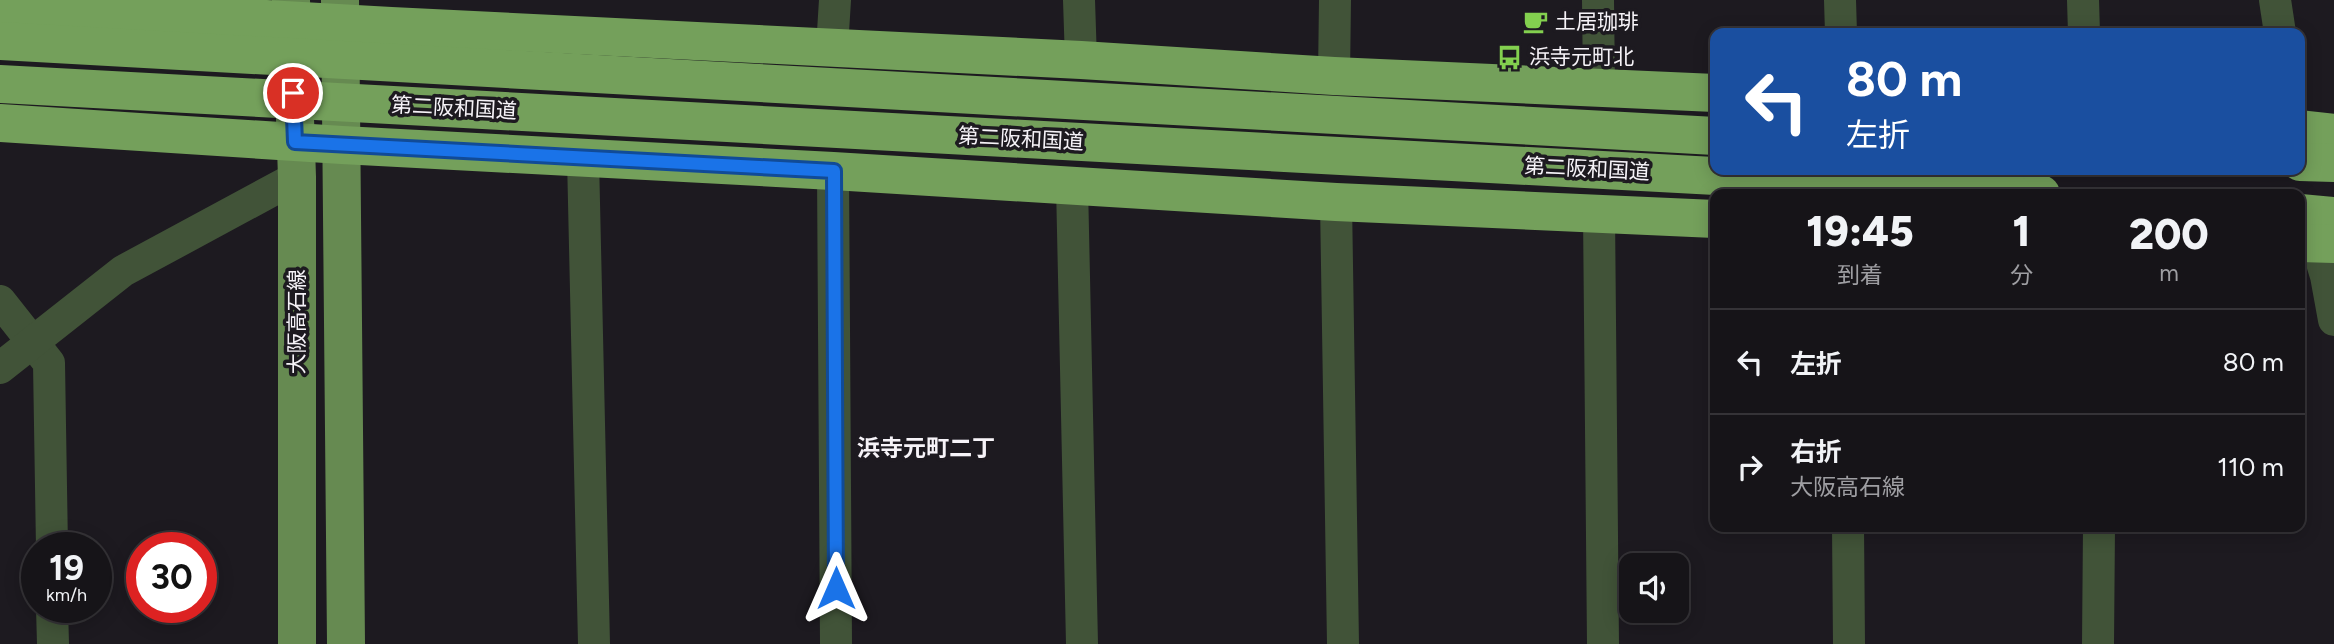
<!DOCTYPE html>
<html lang="ja">
<meta charset="utf-8">
<style>
body{margin:0;font-family:Figtree,"Noto Sans JP",sans-serif;background:#1f1d21;color:#f1f3f6;height:100vh;display:flex;flex-direction:column;font-size:26px;white-space:nowrap}
*{box-sizing:border-box;margin:0}
p{font-size:23px;color:#9e9ea2}
.icon{flex:none;width:38px;height:38px;fill:none;stroke:currentColor;stroke-width:2;stroke-linecap:round;stroke-linejoin:round}
.map{position:relative;flex:1;overflow:hidden}
.drawer{position:absolute;left:1710px;top:189px;width:595px;height:343px;display:flex;flex-direction:column;background:#161418;border-radius:14px;box-shadow:0 4px 18px #0003,0 0 0 2px #353337}
.drawer>*{flex:none}
.banner{position:absolute;left:1710px;top:28px;width:595px;height:147px;border-radius:14px;box-shadow:0 4px 18px #0003,0 0 0 2px #353337;background:#1a4fa0;color:#fff;overflow:hidden}
.fabs{position:absolute;left:1619px;top:553px;display:grid;gap:14px}
.fabs a{display:grid;place-items:center;width:70px;height:70px;border-radius:14px;background:#161418;box-shadow:0 4px 18px #0003,0 0 0 2px #353337;font-size:35px}
.speed{position:absolute;left:21px;top:532px;display:flex;gap:14px;font-size:35px;font-weight:700;text-align:center}
.speed>*{display:grid;place-content:center;width:91px;height:91px;border-radius:50%;background:#161418;box-shadow:0 4px 18px #0003,0 0 0 2px #353337;line-height:1}
.speed small{font-size:18px;font-weight:400}
.speed .limit{border:10px solid #d22;background:#fff;color:#111}
.pin{position:absolute;display:grid;place-items:center;width:60px;height:60px;color:#fff;margin:-30px;border:4px solid #fff;border-radius:50%;box-shadow:0 2px 7px #0007}
.me{position:absolute;width:77px;margin:-38px;rotate:0deg;stroke-linejoin:round;filter:drop-shadow(0 0 5px #0008)}
.turn{display:flex;align-items:center;gap:24px;height:147px;padding:0 21px;font-size:32px}
.turn .icon{width:91px;height:91px;stroke-width:2.5}
.turn b{display:block;font-size:49px;line-height:60px}
.eta{display:flex;justify-content:space-evenly;align-items:center;height:119px;text-align:center}
.eta b{font-size:42px;font-weight:800;line-height:49px}
ul{padding:0;list-style:none}
li{display:flex;align-items:center;gap:21px;height:105px;padding:0 21px;border-top:2px solid #353337}
li div{flex:1}
li b{display:block;font-size:26px}
li em{font-style:normal}
.map>svg:first-child{display:block}
.lines{fill:none;stroke-linecap:round;stroke-linejoin:round}
.street{stroke:#415338;stroke-width:32}
.primary{stroke:#668a51;stroke-width:38}
.highway{stroke:#74a05b;stroke-width:38}
.highway-bridge{stroke:#74a05b;stroke-width:38}
.route-casing{stroke:#114b97;stroke-width:18}
.route{stroke:#1a73e8;stroke-width:12}
.labels{text-anchor:middle;stroke-width:7;stroke-linejoin:round;paint-order:stroke}
.poi-label{font-size:21px;fill:#f6f3f8;stroke:#1d1a20;text-anchor:start}
.street-label{font-size:21px;fill:#f6f3f8;stroke:#1d1a20}
.neighbourhood-label{font-size:23px;font-weight:bold;fill:#f6f3f8;stroke:#1d1a20}
</style>
<div class="map">
<svg width="2334" height="644" viewBox="0 0 2334 644">
<rect width="100%" height="100%" fill="#1d1a20"/>
<g class="lines">
<!-- street -->
<g class="street">
<polyline points="1079,0 1081,60"/>
<polyline points="1598,0 1599,87"/>
<polyline points="1840,0 1841,33"/>
<polyline points="2083,0 2084,33"/>
<polyline points="2275,0 2280,33"/>
<polyline points="832,48 835,0"/>
<polyline points="1334,76 1335,0"/>
<polyline points="583,158 594,644"/>
<polyline points="833,171 836,644"/>
<polyline points="1072,185 1082,644"/>
<polyline points="1336,202 1343,644"/>
<polyline points="1599,213 1603,644"/>
<polyline points="2316,243 2326,276 2334,320"/>
<polyline points="0,301 49,363 52,548"/>
<polyline points="0,368 123,271 297,177"/>
<polyline points="1848,527 1849,644"/>
<polyline points="52,607 53,644"/>
<polyline points="2098,644 2099,527"/>
</g>
<!-- primary -->
<g class="primary">
<polyline points="291,0 297,177 297,644"/>
<polyline points="340,0 346,644"/>
</g>
<!-- highway -->
<g class="highway">
<polyline points="0,4 391,26 1081,60 1334,76 1715,93"/>
<polyline points="0,123 342,145 833,171 1336,202 1715,219"/>
<polyline points="2300,129 2334,133"/>
<polyline points="2300,162 2334,163"/>
<polyline points="2011,192 2041,194"/>
<polyline points="2300,213 2334,216"/>
<polyline points="2300,243 2334,244"/>
</g>
<!-- highway-bridge -->
<g class="highway-bridge">
<polyline points="0,41 1715,136"/>
<polyline points="0,84 2011,192"/>
</g>
</g>
<g class="lines">
<defs>
<polyline id="route" points="293,93 295,142 834,171 836,588"/>
</defs>
<!-- route casing -->
<use href="#route" class="route-casing"/>
<!-- route -->
<use href="#route" class="route"/>
</g>
<!-- icons -->
<defs>
<symbol id="cafe-bare" viewBox="-9 -9 18 18"><path d="M-5.5-4.5H6V0H3Q3 3.5 0 3.5H-2.5Q-5.5 3.5-5.5 0ZM3-3.2v2h1.7v-2ZM-6 4.5H4V6H-6Z" fill="#83d04f" stroke="#1d1a20" stroke-width="2.5" paint-order="stroke"/></symbol>
<symbol id="bus-bare" viewBox="-9 -9 18 18"><path d="M-5-6H5V4H4V6H2V4H-2V6H-4V4H-5ZM-3.5-4V0h7V-4ZM-3.5 1.2v1.5H-2V1.2ZM2 1.2v1.5H3.5V1.2Z" fill="#83d04f" stroke="#1d1a20" stroke-width="2.5" paint-order="stroke"/></symbol>
</defs>
<g fill-rule="evenodd">
<use href="#cafe-bare" x="1518" y="4" width="35" height="35"/>
<use href="#bus-bare" x="1492" y="40" width="35" height="35"/>
</g>
<g class="labels">
<!-- poi labels -->
<g class="poi-label">
<text x="1555" y="29">土居珈琲</text>
<text x="1529" y="64">浜寺元町北</text>
</g>
<!-- street labels -->
<g class="street-label">
<text transform="translate(454 108) rotate(3)" y="7">第二阪和国道</text>
<text transform="translate(1021 139) rotate(3)" y="7">第二阪和国道</text>
<text transform="translate(1587 169) rotate(3)" y="7">第二阪和国道</text>
<text transform="translate(297 322) rotate(-90)" y="7">大阪高石線</text>
</g>
<!-- neighbourhood labels -->
<g class="neighbourhood-label">
<text x="926" y="456">浜寺元町二丁</text>
</g>
</g>
</svg>
<div class="fabs">
<a><svg class="icon" aria-label="sound" viewBox="0 0 24 24"><path d="M4 9h4l5-4v14l-5-4H4zM17 9q2 3 0 6"/></svg></a>
</div>
<div class="speed"><div>19<small>km/h</small></div><div class="limit">30</div></div>
<div class="pin" style="left:293px;top:93px;background:#d93025"><svg class="icon" aria-label="arrive" viewBox="0 0 24 24"><path d="M6 21V4h12l-3 4 3 4H6"/></svg></div>
<svg class="me" style="left:836px;top:588px" viewBox="-20 -20 40 40"><path d="M0-17L14 15 0 8-14 15z" fill="#1a73e8" stroke="#fff" stroke-width="4"/></svg>
<div class="banner">
<div class="turn"><svg class="icon" aria-label="left" viewBox="0 0 24 24"><path d="M17 20v-9H6M10 6l-5 5 5 5"/></svg><div><b>80 m</b>左折</div></div>
</div>
<section class="drawer">
<div class="eta">
<div><b>19:45</b><p>到着</p></div>
<div><b>1</b><p>分</p></div>
<div><b>200</b><p>m</p></div>
</div>
<ul>
<li><svg class="icon" aria-label="left" viewBox="0 0 24 24"><path d="M17 20v-9H6M10 6l-5 5 5 5"/></svg><div><b>左折</b></div><em>80 m</em></li>
<li><svg class="icon" aria-label="right" viewBox="0 0 24 24"><path d="M7 20v-9h11M14 6l5 5-5 5"/></svg><div><b>右折</b><p>大阪高石線</p></div><em>110 m</em></li>
</ul>
</section>
</div>
